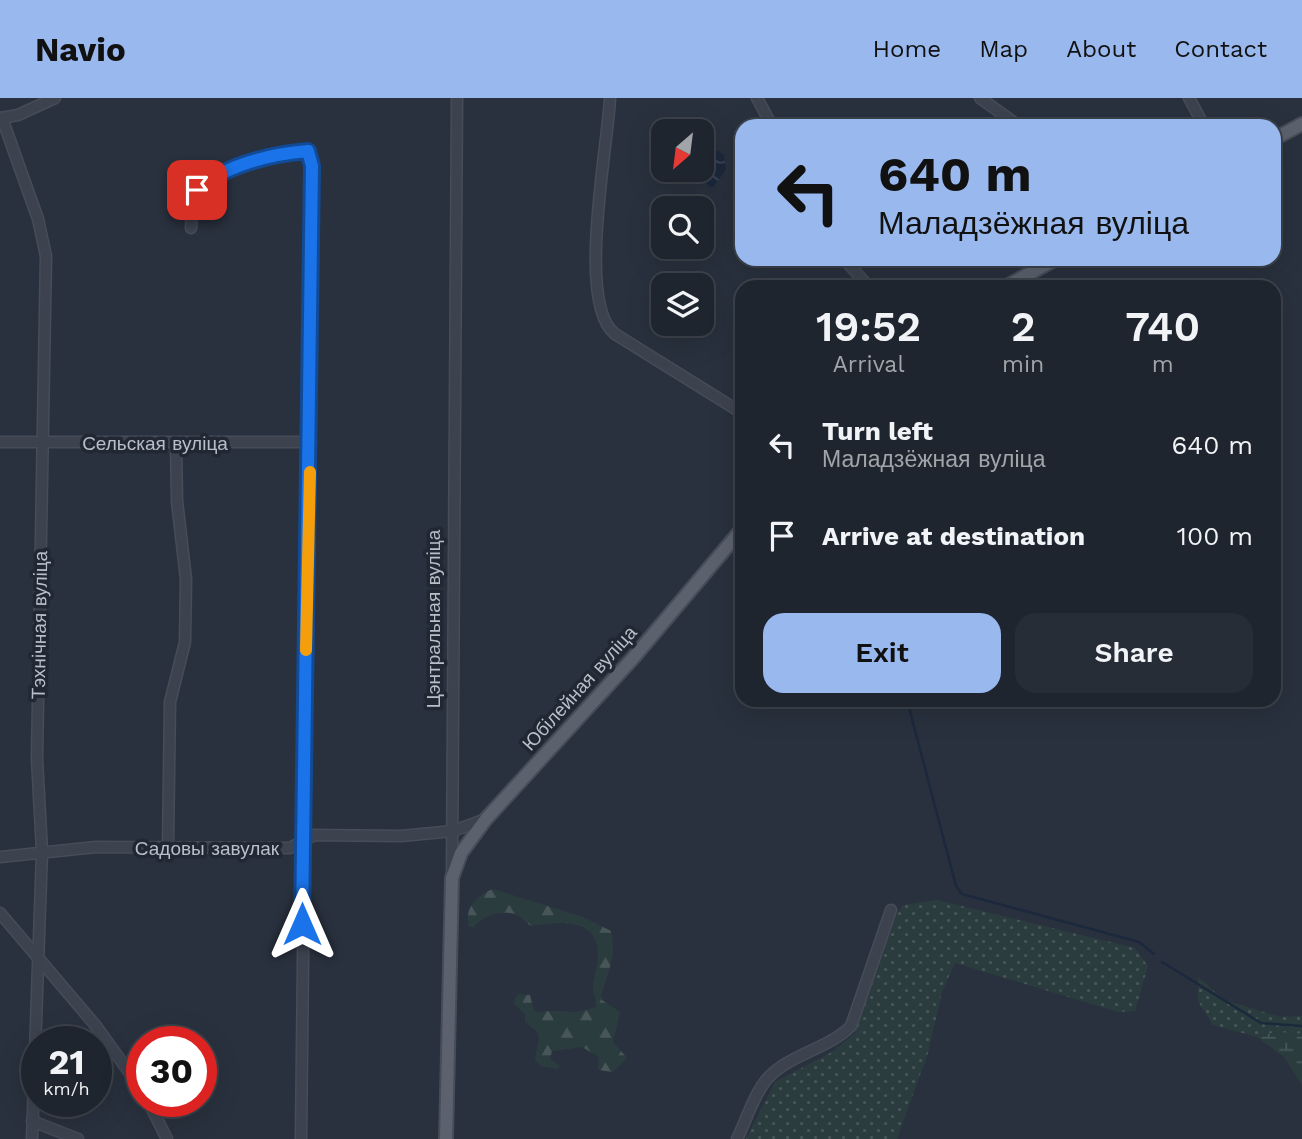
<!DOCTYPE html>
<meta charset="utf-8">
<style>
body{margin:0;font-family:"Work Sans",sans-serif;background:#272d36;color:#f1f3f6;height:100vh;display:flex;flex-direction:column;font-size:26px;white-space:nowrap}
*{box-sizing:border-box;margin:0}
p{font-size:23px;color:#a1a5aa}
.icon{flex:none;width:38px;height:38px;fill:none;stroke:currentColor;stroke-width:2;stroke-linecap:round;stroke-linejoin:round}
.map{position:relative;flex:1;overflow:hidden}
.sheet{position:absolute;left:735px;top:182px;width:546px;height:427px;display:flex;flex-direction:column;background:#1f252e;border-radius:21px;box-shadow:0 7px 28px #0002,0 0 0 2px #3c424a}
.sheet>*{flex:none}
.banner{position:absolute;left:735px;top:21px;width:546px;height:147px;border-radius:21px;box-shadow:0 7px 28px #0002,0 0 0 2px #3c424a;background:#99b8ee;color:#111;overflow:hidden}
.needle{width:46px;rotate:208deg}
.fabs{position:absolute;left:651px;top:21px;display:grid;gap:14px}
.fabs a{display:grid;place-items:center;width:63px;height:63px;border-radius:14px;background:#1f252e;box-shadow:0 7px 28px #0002,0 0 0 2px #3c424a;font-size:35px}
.speed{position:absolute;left:21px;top:928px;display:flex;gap:14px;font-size:35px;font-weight:700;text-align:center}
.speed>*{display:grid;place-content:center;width:91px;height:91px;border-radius:50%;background:#1f252e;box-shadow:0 7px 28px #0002,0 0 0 2px #3c424a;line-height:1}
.speed small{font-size:18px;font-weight:400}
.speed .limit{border:10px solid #d22;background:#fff;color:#111}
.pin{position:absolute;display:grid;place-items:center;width:60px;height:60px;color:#fff;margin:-30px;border-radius:14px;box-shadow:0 4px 10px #0006}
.me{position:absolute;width:77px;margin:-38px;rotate:0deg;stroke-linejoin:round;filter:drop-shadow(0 0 5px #0008)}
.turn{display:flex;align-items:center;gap:24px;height:147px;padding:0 28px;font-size:32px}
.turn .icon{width:91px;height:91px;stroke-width:2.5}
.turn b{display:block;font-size:49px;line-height:60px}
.eta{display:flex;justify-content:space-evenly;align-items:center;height:119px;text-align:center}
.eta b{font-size:42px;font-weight:600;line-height:49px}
.primary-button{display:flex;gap:14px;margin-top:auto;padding:14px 28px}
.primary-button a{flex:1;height:80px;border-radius:21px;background:#99b8ee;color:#111;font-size:28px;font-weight:600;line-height:80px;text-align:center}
.primary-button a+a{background:#272d36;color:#f1f3f6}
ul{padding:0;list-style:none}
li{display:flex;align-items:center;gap:21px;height:91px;padding:0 28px}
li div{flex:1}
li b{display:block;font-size:26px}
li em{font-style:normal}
header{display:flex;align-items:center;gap:42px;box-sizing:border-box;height:98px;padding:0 35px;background:#99b8ee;color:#111}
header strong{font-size:33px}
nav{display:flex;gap:38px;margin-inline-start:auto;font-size:24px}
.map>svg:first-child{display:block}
.grass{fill:url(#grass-dots)}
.forest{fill:url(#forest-firs)}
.wetland{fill:url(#wetland-marsh)}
.water{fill:url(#water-waves)}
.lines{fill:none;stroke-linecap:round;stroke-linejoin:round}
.stream{stroke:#1c283c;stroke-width:2.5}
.minor-casing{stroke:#464c58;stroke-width:13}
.major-casing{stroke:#464c58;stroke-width:16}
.minor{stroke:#3c434f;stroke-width:10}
.major{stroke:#5b626e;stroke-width:12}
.route-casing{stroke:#114b97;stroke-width:18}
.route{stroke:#1a73e8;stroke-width:12}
.slow{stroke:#f59e0b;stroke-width:12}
.labels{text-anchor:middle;stroke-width:7;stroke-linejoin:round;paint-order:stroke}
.street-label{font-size:19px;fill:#b9bfc9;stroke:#212834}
</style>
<header>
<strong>Navio</strong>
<nav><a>Home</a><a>Map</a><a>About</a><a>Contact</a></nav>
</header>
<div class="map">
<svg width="1302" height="1041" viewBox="0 0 1302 1041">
<defs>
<pattern id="grass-dots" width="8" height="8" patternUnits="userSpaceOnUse" patternTransform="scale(1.75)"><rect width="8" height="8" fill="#2b3c3f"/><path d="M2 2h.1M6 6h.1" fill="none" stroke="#485659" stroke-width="1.8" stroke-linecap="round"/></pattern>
<pattern id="forest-firs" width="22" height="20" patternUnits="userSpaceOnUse" patternTransform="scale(1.75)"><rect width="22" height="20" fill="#2b3c3f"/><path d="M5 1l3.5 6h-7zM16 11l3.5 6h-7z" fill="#485659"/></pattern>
<pattern id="wetland-marsh" width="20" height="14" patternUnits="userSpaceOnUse" patternTransform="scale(1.75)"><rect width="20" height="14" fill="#2b3c3f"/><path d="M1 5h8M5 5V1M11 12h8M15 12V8" fill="none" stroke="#485659"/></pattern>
<pattern id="water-waves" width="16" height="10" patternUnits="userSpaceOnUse" patternTransform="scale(1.75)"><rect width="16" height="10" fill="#1c283c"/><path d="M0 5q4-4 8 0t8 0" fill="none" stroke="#3b4557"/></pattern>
</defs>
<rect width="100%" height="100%" fill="#29313e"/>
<!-- grass -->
<g class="grass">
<polygon points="937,802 1135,850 1148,868 1135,913 1118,914 955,865 942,894 928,955 897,1041 746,1041 775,984 832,954 855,935 897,816 903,807"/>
<polygon points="1198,879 1224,902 1280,919 1302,918 1302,936 1276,934 1257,939 1213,927 1198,903"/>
</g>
<!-- forest -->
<path class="forest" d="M493 791 583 819 611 833C617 856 608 875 601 897L602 902 620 914 613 944 627 960 613 974 598 972 599 959 582 949 552 953 550 961 560 968 557 971 541 968 535 962C538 938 546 939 525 924V916L513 905 518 896 530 897 534 913C541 915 544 913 551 913 575 912 570 918 596 909 597 901 593 895 593 888 594 877 599 865 598 854 596 818 556 824 531 828 527 826 522 819 517 817 504 811 481 818 474 829H469C464 811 476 797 493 791Z"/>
<!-- wetland -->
<polygon class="wetland" points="1276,934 1302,936 1302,987 1284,959 1257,939"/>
<!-- water -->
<path class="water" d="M718 53 724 57 726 72 714 88 709 89C701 79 704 63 712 54Z"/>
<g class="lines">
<!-- stream -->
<g class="stream">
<polyline points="907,602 956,788 962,796 1139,844 1154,856"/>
<polyline points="1162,864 1261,925 1302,928"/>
</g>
<defs>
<g id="minor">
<path d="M610 0C608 48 576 206 615 236L742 315"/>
<polyline points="757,0 772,28"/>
<polyline points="980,0 1019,28"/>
<polyline points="1189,0 1204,28"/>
<polyline points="0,20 18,17 55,0"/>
<polyline points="2,20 38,121 46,158 37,661 42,753 32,1041"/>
<path d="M191 130C192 118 189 103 197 93 214 69 279 55 308 53L312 68C310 393 302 717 301 1041"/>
<polyline points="844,161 869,189"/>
<polyline points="0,344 311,344"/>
<polyline points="168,748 170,604 185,544 186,481 177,403 176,345"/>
<polyline points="0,759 96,749 290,750 314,737 401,738 453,733 483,722"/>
<polyline points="452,772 457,0"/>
<polyline points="0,815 96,928 142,992"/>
<polyline points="148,1003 167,1041"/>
<polyline points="32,1023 78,1041"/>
<path d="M737 1041C746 1023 754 996 767 981 789 956 827 952 851 928L891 812"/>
</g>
<g id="major">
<polyline points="1274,41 1302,26"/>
<polyline points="1005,189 1056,161"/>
<polyline points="446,1041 452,780 461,755 486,721 634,559 742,431"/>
</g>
</defs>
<!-- minor casing -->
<use href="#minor" class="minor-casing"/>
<!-- major casing -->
<use href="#major" class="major-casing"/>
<!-- minor -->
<use href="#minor" class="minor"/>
<!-- major -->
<use href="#major" class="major"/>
</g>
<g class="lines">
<defs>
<path id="route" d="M197 92C225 67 271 56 308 53L312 68 302 826"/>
</defs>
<!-- route casing -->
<use href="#route" class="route-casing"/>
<!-- route -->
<use href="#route" class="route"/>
<!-- slow -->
<polyline class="slow" points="306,552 310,374"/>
</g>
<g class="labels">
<!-- street labels -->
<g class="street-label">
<text x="155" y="352">Сельская вуліца</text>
<text transform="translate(433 521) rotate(-90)" y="7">Цэнтральная вуліца</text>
<text transform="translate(39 527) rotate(-89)" y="7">Тэхнічная вуліца</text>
<text transform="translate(579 590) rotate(-48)" y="7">Юбілейная вуліца</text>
<text x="207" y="757">Садовы завулак</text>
</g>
</g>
</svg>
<div class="fabs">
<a><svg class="needle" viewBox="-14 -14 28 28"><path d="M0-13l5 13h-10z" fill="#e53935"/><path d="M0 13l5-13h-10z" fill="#a1a5aa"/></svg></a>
<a><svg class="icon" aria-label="search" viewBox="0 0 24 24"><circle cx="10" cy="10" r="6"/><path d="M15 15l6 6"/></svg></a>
<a><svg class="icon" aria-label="layers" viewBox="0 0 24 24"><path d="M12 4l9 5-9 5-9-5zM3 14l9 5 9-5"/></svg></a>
</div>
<div class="speed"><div>21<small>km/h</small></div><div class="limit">30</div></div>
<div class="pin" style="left:197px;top:92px;background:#d93025"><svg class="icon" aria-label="arrive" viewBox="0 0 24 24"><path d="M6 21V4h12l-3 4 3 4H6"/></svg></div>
<svg class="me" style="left:302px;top:826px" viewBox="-20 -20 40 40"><path d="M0-17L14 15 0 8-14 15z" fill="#1a73e8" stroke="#fff" stroke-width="4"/></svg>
<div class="banner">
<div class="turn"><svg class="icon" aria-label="left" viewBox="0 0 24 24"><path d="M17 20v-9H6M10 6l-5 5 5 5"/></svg><div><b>640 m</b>Маладзёжная вуліца</div></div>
</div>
<section class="sheet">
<div class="eta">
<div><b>19:52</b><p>Arrival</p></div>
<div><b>2</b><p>min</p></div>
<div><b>740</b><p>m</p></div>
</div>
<ul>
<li><svg class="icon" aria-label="left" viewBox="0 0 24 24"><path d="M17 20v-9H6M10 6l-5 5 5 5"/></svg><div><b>Turn left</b><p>Маладзёжная вуліца</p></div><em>640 m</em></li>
<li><svg class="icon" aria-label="arrive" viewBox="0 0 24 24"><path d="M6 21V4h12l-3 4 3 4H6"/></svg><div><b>Arrive at destination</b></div><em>100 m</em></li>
</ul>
<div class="primary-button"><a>Exit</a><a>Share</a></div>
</section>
</div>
